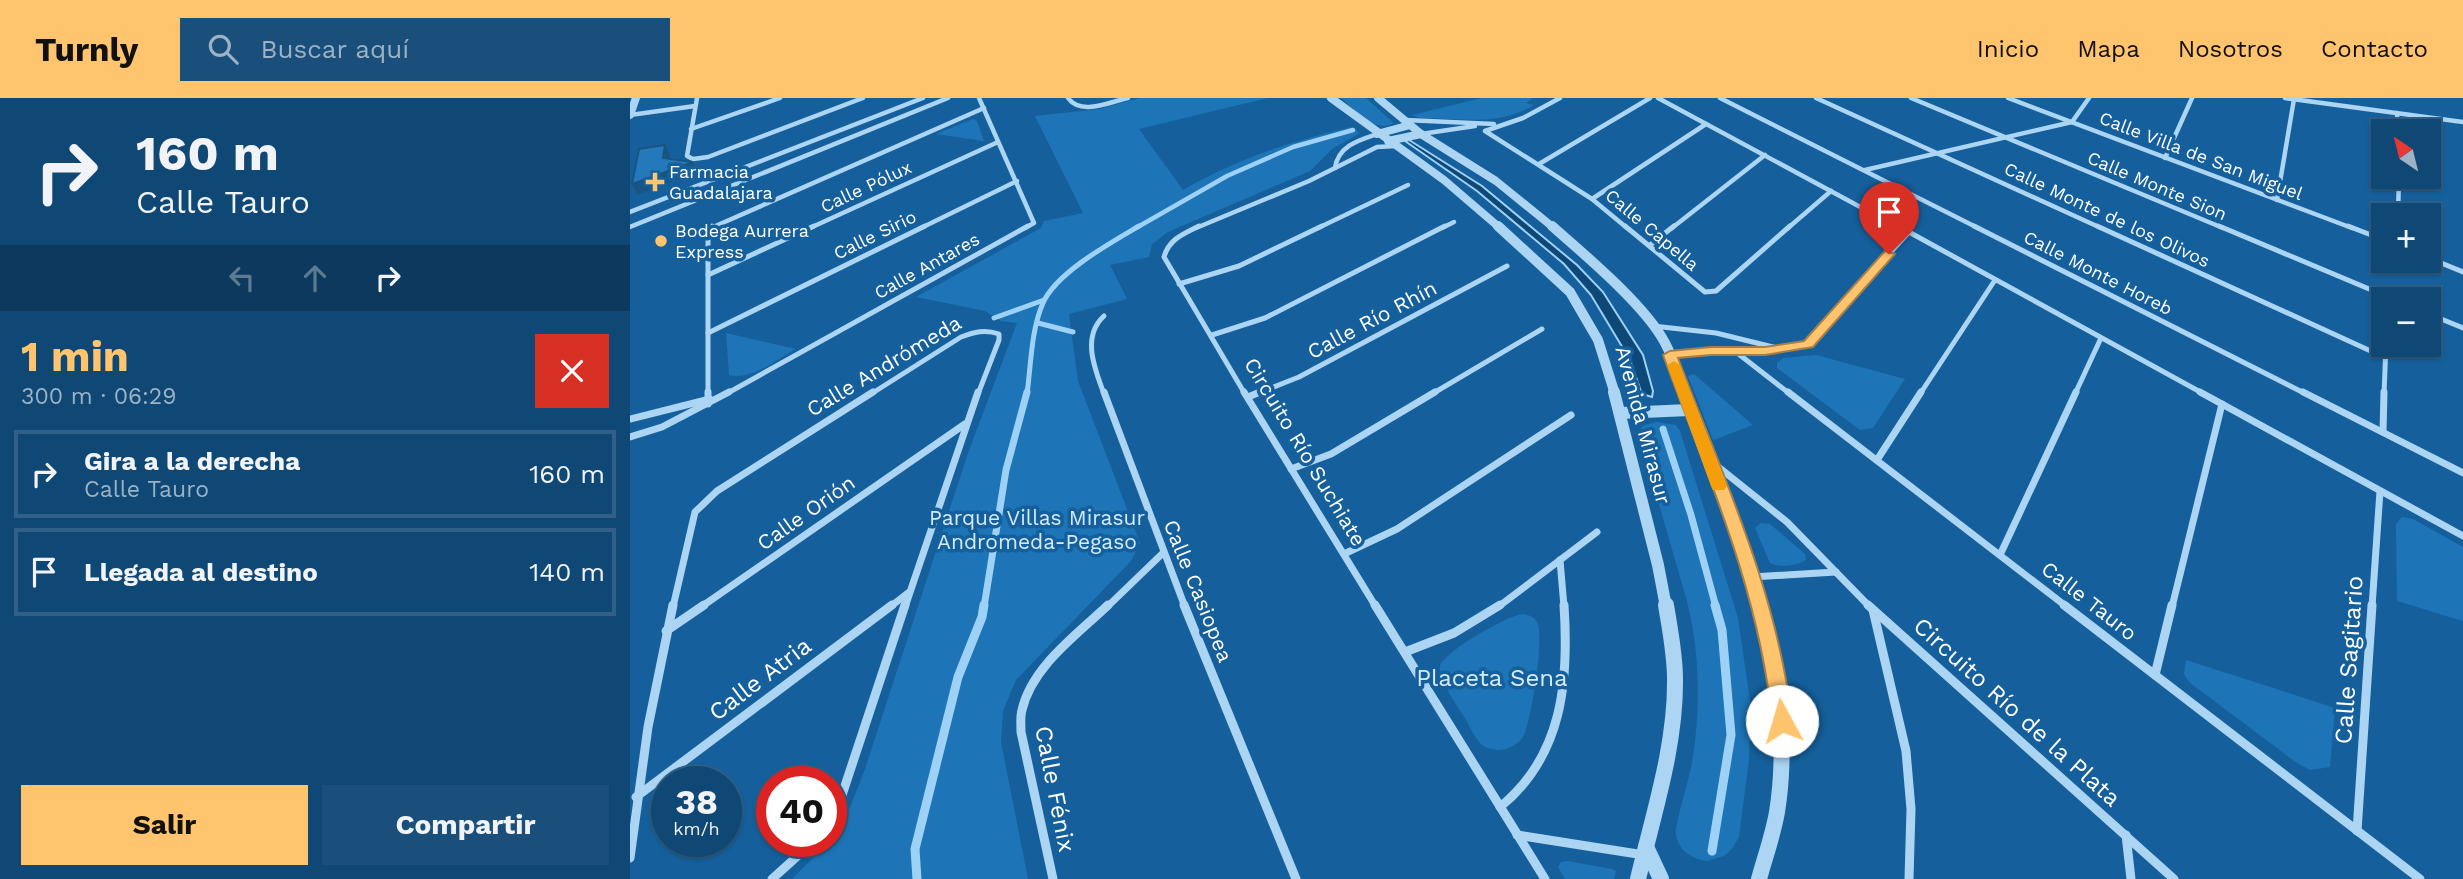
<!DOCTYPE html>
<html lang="es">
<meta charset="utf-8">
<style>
body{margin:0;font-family:"Work Sans",sans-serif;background:#194f7a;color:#f1f3f6;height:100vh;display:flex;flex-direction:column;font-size:26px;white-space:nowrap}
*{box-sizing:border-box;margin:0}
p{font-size:23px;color:#9cb2c5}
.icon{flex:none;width:38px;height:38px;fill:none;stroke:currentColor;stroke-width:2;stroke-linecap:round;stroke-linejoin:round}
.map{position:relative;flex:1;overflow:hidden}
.sheet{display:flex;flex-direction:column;background:#104875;width:630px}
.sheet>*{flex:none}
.banner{background:#104875;color:#f1f3f6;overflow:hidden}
.needle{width:46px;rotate:325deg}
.controls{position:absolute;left:1741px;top:21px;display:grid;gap:14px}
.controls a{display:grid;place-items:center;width:70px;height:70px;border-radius:0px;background:#104875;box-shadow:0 2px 5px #0004,0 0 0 2px #306087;font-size:35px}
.speed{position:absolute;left:21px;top:668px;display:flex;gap:14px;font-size:35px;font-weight:700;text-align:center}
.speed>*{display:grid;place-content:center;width:91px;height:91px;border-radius:50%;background:#104875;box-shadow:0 2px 5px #0004,0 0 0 2px #306087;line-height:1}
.speed small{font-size:18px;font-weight:400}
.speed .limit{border:10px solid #d22;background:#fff;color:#111}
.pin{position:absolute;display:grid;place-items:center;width:60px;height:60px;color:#fff;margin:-72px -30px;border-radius:50% 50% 50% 0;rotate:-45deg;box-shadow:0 0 7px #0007}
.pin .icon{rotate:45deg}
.me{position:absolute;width:77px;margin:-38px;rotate:354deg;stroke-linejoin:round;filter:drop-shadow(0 0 5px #0008)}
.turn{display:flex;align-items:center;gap:24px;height:147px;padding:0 21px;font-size:32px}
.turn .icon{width:91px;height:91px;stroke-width:2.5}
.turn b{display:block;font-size:49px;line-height:60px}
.lanes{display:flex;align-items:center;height:66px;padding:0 21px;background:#0003;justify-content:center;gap:35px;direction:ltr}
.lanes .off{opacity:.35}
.round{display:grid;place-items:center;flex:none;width:74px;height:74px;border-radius:0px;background:#194f7a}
.headline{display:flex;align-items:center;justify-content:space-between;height:119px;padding:0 21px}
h1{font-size:42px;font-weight:700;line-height:52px;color:#ffc46e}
.primary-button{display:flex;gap:14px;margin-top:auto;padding:14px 21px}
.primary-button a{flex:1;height:80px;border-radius:0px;background:#ffc46e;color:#111;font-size:28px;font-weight:700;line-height:80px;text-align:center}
.primary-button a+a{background:#194f7a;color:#f1f3f6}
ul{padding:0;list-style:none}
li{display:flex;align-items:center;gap:21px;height:88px;margin:0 14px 10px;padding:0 7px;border:4px solid #306087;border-radius:0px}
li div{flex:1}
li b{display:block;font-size:26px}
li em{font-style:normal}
header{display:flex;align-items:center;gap:42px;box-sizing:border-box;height:98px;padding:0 35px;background:#ffc46e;color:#111}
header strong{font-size:33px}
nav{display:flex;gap:38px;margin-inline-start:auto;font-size:24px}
.search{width:490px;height:63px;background:#194f7a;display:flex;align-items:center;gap:18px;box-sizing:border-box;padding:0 24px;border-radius:0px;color:#9cb2c5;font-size:26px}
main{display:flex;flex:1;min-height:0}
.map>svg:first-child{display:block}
.green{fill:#1d74b6}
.water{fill:#0e4879;stroke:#9ed1f6;stroke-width:2}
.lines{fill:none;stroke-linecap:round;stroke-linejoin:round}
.stream-far3{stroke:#9ed1f6;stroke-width:4.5}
.stream-far2{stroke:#9ed1f6;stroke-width:5}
.stream-far1{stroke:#9ed1f6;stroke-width:7}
.stream{stroke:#9ed1f6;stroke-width:9}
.minor-far3{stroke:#acd4f3;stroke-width:4.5}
.minor-far2{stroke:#acd4f3;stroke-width:5}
.minor-far1{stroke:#acd4f3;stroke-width:7}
.minor{stroke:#acd4f3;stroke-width:9}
.tertiary-far3{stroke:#acd4f3;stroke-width:8}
.tertiary-far2{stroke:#acd4f3;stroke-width:10}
.tertiary-far1{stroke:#acd4f3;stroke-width:12}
.tertiary{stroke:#acd4f3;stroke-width:16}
.shaded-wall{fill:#195583}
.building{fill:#2479bb;stroke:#195583;stroke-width:2}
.route{fill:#ffc46e;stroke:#a67f48;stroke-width:2}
.slow{fill:#f59e0b}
.poi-dot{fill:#ffc46e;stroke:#15609c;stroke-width:2.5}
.labels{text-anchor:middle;stroke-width:7;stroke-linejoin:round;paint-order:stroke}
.far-street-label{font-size:18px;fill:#fff;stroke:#15609c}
.far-poi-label{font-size:18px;fill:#fff;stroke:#15609c;text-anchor:start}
.street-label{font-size:21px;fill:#fff;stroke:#15609c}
.park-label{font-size:21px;fill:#d4ebfd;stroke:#15609c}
.near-street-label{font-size:24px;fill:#fff;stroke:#15609c}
.near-park-label{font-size:24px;fill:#d4ebfd;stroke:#15609c}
</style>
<header>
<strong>Turnly</strong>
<div class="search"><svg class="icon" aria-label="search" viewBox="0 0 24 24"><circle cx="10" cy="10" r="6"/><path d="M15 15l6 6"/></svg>Buscar aquí</div>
<nav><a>Inicio</a><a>Mapa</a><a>Nosotros</a><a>Contacto</a></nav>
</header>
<main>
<section class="sheet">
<div class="banner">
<div class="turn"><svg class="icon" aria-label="right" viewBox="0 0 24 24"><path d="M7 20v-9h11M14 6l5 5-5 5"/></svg><div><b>160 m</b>Calle Tauro</div></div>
<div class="lanes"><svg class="icon off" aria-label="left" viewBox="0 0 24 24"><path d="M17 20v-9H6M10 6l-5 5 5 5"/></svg><svg class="icon off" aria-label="ahead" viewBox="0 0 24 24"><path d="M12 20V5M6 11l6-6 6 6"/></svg><svg class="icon" aria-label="right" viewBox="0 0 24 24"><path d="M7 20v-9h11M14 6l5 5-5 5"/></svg></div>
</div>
<div class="headline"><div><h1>1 min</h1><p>300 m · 06:29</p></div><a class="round" style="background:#d93025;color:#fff"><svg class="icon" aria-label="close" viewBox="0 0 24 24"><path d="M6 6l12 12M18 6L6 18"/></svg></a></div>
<ul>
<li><svg class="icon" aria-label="right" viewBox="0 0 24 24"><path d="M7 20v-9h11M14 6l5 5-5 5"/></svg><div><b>Gira a la derecha</b><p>Calle Tauro</p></div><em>160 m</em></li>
<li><svg class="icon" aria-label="arrive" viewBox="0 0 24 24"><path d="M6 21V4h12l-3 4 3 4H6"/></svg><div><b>Llegada al destino</b></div><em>140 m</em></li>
</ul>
<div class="primary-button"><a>Salir</a><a>Compartir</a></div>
</section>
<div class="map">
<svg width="1833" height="781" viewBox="0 0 1833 781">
<rect width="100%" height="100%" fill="#15609c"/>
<!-- green -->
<g class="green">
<path d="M510 0H638L509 31 553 92C607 61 661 43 722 29L730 35 702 51 680 73 538 134 522 146 519 159 480 167 497 201 439 216 448 283 510 445 501 463 386 582 373 613 371 644 398 781H162L211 732 235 671 338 355 387 225 371 223 355 213 286 199 411 130 414 123 453 115 405 18 469 11Z"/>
<path d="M711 0H736L764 25C745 36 725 12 711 0Z"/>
<path d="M852 0H903L896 5 904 7C866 29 833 20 790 20L782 17Z"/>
<polygon points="343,21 347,23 354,43 306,36"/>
<path d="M96 235 166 251C147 261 121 283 99 277Z"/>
<polygon points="1186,257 1275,281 1243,330 1230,332 1147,270 1147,265 1153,260"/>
<polygon points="1064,276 1123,327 1083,342 1058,278"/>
<path d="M1027 324 1046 327 1050 333 1108 520 1121 610 1119 662 1109 739 1102 751 1094 758 1077 763C1062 761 1049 753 1046 737 1044 728 1060 679 1062 664 1071 612 1070 555 1057 503L1008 334 1014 327Z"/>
<polygon points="1772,419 1783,421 1833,449 1833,523 1767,503 1766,426"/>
<path d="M1131 425 1140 426 1175 456 1176 462C1166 468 1150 470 1140 465L1125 430Z"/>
<path d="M893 516C899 517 903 518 907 524 915 537 901 625 893 639 888 647 878 651 870 652 863 652 854 650 850 645 844 638 840 629 836 622 829 610 808 582 810 569 811 555 878 517 893 516Z"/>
<polygon points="1556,562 1705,610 1700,669 1680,672 1667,665 1559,584 1554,576"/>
<polygon points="937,763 982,771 986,773 984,781 935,781 928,769 931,764"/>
</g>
<!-- water -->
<polygon class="water" points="779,42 852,88 947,167 973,194 1013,257 1023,293 1022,299 1012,296 1000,262 961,197 934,166 847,93 775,43"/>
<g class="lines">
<!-- stream-far3 -->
<polyline class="stream-far3" points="506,130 597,78 663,49 723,32"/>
<!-- stream-far2 -->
<g class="stream-far2">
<polyline points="364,220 414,202"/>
<polyline points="408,225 443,234"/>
<path d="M397 296C401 267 401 232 413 205 426 175 480 145 509 128"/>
</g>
<!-- stream-far1 -->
<g class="stream-far1">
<polyline points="1033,331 1061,417 1086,509"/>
<polyline points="354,509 376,372 397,294"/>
</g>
<!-- stream -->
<g class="stream">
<polyline points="1082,753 1101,637 1092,532 1085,507"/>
<polyline points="287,781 285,751 328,579 352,519 354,507"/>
</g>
<!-- minor-far3 -->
<g class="minor-far3">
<polyline points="67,0 57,58 63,61 78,59 233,0"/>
<polyline points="349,0 404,125 395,130"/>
<path d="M438 0C451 18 479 4 498 0"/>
<polyline points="930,0 893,20 855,33 962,101 997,130"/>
<polyline points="1028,0 1234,111"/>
<polyline points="1090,0 1348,130"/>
<polyline points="1186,0 1471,130"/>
<polyline points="1281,0 1593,130"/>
<polyline points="1378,0 1722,130"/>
<polyline points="1655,0 1833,24"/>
<polyline points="1767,15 1768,33"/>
<polyline points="0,17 65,8"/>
<polyline points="775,22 864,26"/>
<polyline points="61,31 150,0"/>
<polyline points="791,36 845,28"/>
<polyline points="1535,60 1562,0"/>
<polyline points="909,66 1020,0"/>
<path d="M705 70C708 48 729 42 747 36"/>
<polyline points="1235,72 1442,24 1459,0"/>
<polyline points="962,101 1076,26"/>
<polyline points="1647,102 1664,1"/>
<polyline points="0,114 293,0"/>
<polyline points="1245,116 1271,130"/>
<polyline points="1245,116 1277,107"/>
<polyline points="1768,117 1769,79"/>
<polyline points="0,129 318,0"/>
<polyline points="81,130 354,10"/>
<polyline points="180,130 368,44"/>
<polyline points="291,130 387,83"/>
<polyline points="566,130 679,83 747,49 766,48"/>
<polyline points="688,130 778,87"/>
<polyline points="812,130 824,124"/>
<polyline points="1042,130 1135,57"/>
<polyline points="1158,130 1201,93"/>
</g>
<!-- minor-far2 -->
<g class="minor-far2">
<path d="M569 128C553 136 539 141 534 159L615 296"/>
<polyline points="995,128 1075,194 1086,193 1160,128"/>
<polyline points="1268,128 1574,296"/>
<polyline points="1344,128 1676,296"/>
<polyline points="1467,128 1756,260"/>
<polyline points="1589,128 1763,201"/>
<polyline points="1718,128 1754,142"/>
<polyline points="1020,147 1044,128"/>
<polyline points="1799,160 1833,174"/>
<polyline points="78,177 184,128"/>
<polyline points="549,186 609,168 692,128"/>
<polyline points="1799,216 1833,230"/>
<path d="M474 218C451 239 465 271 474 296"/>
<polyline points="1023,228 1086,235 1147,250"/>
<polyline points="78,235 295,128"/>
<polyline points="582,237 635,220 815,128"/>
<polyline points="1106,254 1160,296"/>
<polyline points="1040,257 1081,253 1135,253 1178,246 1278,135"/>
<polyline points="78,296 78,137 82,128"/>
<polyline points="96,296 398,128"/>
<path d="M241 296 331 239C344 234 355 231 369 236V242L348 296"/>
<polyline points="626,296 669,279 877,168"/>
<polyline points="802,296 912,231"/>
<polyline points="1290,296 1365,182"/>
<polyline points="1445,296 1471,240"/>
<polyline points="1754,296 1756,247"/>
</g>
<!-- minor-far1 -->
<g class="minor-far1">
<polyline points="78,294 78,306"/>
<polyline points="474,294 555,509"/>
<polyline points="614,294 746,509"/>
<polyline points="1158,294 1437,509"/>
<polyline points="1570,294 1833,438"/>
<polyline points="1673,294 1833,375"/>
<polyline points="618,299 630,294"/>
<polyline points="0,321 80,301"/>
<polyline points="1753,334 1754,294"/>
<polyline points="0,339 32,329 99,294"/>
<polyline points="1247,362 1291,294"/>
<polyline points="1082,364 1157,424 1240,509"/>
<polyline points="661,371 701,356 805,294"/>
<polyline points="714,456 767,431 941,317"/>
<polyline points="1370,457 1446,294"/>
<polyline points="930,462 934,509"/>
<polyline points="1122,479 1206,474"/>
<polyline points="43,509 65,414 87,393 243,294"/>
<polyline points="71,509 335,326"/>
<polyline points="260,509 278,495"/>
<polyline points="275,509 348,294"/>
<polyline points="477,509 533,455"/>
<polyline points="868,509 967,434"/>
<polyline points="1542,509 1592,306"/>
<polyline points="1742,509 1750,393"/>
</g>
<!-- minor -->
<g class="minor">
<polyline points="554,507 666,781"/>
<polyline points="745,507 915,781"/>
<polyline points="1238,507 1544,781"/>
<polyline points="1434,507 1790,781"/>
<polyline points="1243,512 1276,653 1281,711 1279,781"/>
<polyline points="36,533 74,507"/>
<polyline points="775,554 824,535 870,507"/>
<polyline points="1525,577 1542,507"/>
<polyline points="6,699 262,507"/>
<path d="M870 709C933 658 939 583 934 507"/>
<polyline points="201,720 208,709 275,507"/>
<polyline points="1727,733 1742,507"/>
<polyline points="887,737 1014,757"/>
<polyline points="1496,737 1501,781"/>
<polyline points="0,760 18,629 43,507"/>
<polyline points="142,781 183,744"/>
<path d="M423 781 391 634C391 627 390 619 392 612 402 568 448 536 478 507"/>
</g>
<!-- tertiary-far3 -->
<g class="tertiary-far3">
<polyline points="701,0 814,82 870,130"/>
<polyline points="748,0 791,36 866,83 924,130"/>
<polyline points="0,17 6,0"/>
<polyline points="747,36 780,27"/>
<polyline points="758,43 791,36"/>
</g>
<!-- tertiary-far2 -->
<g class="tertiary-far2">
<polyline points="868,128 940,194 968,242 985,296"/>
<path d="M922 128C955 157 1016 208 1035 245 1044 261 1048 279 1054 296"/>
</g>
<!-- tertiary-far1 -->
<g class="tertiary-far1">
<polyline points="984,294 1028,467 1036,509"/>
<polyline points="1053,294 1109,444 1130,509"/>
<polyline points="991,315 1059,312"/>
</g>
<!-- tertiary -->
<g class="tertiary">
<polyline points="1016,749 1031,781"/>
<path d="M1008 781C1023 717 1046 648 1045 581 1045 556 1040 532 1036 507"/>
<path d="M1129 781C1135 759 1143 737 1147 714 1158 645 1148 573 1129 507"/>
</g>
</g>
<!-- shaded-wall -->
<g class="shaded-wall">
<polygon points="35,47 40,57 38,70 33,60"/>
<polygon points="63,64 68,74 7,97 2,86"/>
</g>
<!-- building -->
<polygon class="building" points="35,47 33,60 63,64 2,86 9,51"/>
<!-- route -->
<path class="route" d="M1255 153 1265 156 1183 249 1135 257H1081L1048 260C1093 378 1148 496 1162 623L1159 628 1152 631 1145 628 1142 623C1130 495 1077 376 1033 257L1040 253 1081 249H1135L1174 243Z"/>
<!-- slow -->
<polygon class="slow" points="1044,263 1050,267 1097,388 1094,392 1083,392 1081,388 1037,267"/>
<!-- markers -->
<g class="poi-dot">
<path d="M21.5 73.5h7v7h7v7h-7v7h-7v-7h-7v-7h7z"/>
<circle cx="31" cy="143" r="7"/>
</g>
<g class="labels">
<!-- far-street labels -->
<g class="far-street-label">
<text transform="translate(1571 58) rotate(21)" y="6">Calle Villa de San Miguel</text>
<text transform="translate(1527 88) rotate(23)" y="6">Calle Monte Sion</text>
<text transform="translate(236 89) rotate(-25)" y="6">Calle Pólux</text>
<text transform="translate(1477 117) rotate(25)" y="6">Calle Monte de los Olivos</text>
<text transform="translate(1022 132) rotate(40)" y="6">Calle Capella</text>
<text transform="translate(245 137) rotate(-26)" y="6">Calle Sirio</text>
<text transform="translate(297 168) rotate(-29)" y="6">Calle Antares</text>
<text transform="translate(1468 175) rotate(27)" y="6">Calle Monte Horeb</text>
</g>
<!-- far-poi labels -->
<g class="far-poi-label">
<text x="39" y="80">Farmacia<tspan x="39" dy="21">Guadalajara</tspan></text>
<text x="45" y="139">Bodega Aurrera<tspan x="45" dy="21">Express</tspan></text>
</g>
<!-- street labels -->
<g class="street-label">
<text transform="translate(742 222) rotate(-28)" y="7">Calle Río Rhín</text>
<text transform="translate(254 268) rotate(-31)" y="7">Calle Andrómeda</text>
<text transform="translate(1013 327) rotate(75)" y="7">Avenida Mirasur</text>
<text transform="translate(675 354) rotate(59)" y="7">Circuito Río Suchiate</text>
<text transform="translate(176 415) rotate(-35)" y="7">Calle Orión</text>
<text transform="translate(568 493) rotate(68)" y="7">Calle Casiopea</text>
<text transform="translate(1459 503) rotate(38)" y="7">Calle Tauro</text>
</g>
<!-- park labels -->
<g class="park-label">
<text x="407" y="427">Parque Villas Mirasur<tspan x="407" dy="24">Andromeda-Pegaso</tspan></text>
</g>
<!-- near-street labels -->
<g class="near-street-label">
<text transform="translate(1719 562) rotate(-86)" y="8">Calle Sagitario</text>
<text transform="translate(130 581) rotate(-37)" y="8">Calle Atria</text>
<text transform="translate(1387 614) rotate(42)" y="8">Circuito Río de la Plata</text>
<text transform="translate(425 691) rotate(79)" y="8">Calle Fénix</text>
</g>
<!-- near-park labels -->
<g class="near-park-label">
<text x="862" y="588">Placeta Sena</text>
</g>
</g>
</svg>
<div class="controls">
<a><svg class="needle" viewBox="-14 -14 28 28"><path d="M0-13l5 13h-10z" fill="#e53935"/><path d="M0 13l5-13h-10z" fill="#9cb2c5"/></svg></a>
<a>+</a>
<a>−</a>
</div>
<div class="speed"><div>38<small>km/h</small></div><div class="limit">40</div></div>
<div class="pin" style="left:1259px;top:156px;background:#d93025"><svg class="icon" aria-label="arrive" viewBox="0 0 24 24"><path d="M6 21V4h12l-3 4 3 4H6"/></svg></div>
<svg class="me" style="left:1152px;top:623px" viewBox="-20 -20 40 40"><circle r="19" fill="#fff"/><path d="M0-13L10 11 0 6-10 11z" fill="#ffc46e"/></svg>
</div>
</main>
